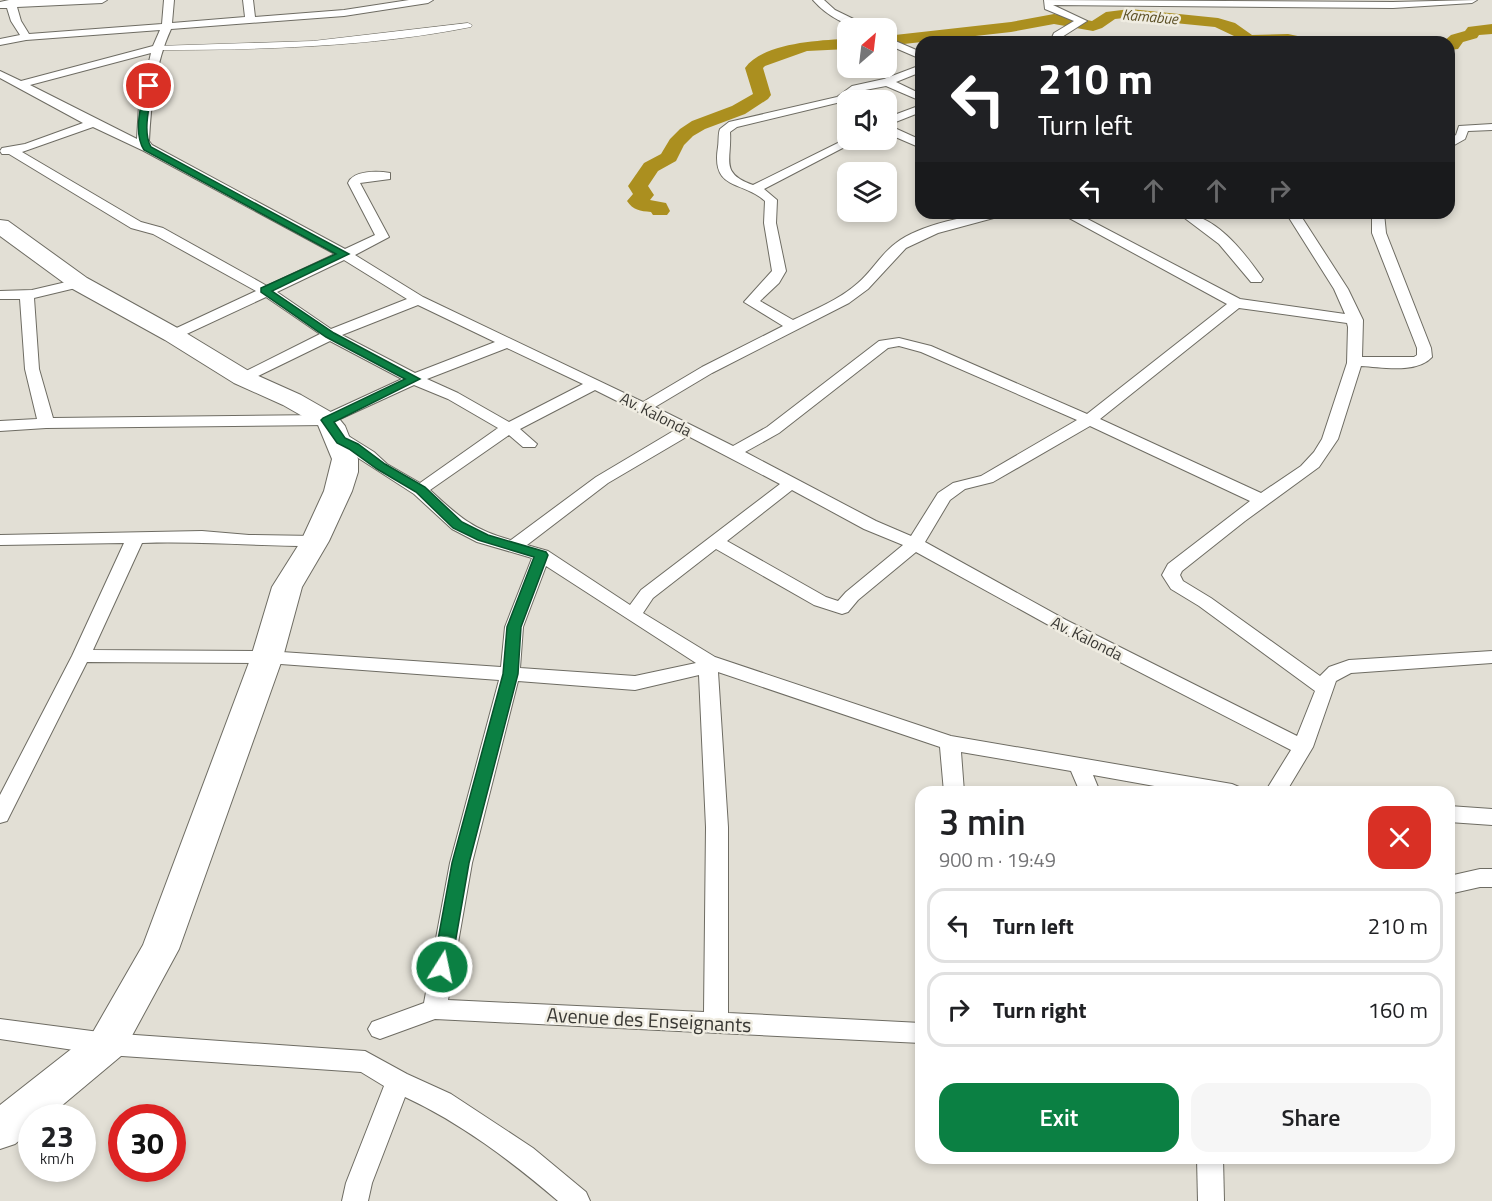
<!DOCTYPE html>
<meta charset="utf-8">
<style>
body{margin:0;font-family:"Titillium Web",sans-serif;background:#f6f6f6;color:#202124;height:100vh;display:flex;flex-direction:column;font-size:22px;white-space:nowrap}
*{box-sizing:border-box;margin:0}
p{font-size:20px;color:#757577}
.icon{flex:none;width:33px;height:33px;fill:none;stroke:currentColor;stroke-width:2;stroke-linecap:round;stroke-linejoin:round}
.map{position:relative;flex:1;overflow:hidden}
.drawer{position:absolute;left:915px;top:786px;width:540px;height:378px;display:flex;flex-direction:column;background:#fff;border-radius:18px;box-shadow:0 3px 9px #0003}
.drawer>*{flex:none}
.top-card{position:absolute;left:915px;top:36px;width:540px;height:183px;border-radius:18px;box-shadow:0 3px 9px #0003;background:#202124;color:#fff;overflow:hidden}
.needle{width:39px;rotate:28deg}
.controls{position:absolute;left:837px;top:18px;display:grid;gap:12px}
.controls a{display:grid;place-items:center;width:60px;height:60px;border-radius:12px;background:#fff;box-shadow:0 3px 9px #0003;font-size:30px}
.speed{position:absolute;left:18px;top:1104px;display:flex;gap:12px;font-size:30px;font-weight:700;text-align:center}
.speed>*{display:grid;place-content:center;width:78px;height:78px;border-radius:50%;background:#fff;box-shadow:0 3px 9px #0003;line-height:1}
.speed small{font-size:15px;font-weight:400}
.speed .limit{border:9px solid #d22;background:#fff;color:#111}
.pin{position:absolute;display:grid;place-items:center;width:51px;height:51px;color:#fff;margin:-26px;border:3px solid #fff;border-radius:50%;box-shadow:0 2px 6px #0007}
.me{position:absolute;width:66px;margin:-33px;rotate:10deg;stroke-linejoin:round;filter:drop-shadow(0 0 4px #0008)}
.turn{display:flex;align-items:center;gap:21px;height:126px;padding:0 24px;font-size:27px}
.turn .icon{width:78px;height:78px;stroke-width:2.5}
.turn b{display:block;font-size:42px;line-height:51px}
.lanes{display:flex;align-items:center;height:57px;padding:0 24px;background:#0003;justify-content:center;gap:30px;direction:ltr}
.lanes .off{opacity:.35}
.round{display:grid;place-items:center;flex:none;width:63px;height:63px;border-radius:18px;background:#f6f6f6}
.head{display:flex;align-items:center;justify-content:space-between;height:102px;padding:0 24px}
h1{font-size:36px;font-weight:600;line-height:45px}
.cta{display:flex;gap:12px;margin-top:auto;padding:12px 24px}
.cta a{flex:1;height:69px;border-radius:18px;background:#0b8043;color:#fff;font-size:24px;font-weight:600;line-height:69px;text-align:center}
.cta a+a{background:#f6f6f6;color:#202124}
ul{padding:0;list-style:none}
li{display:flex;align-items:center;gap:18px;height:75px;margin:0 12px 9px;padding:0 12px;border:3px solid #e0e0e0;border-radius:18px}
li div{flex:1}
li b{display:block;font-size:22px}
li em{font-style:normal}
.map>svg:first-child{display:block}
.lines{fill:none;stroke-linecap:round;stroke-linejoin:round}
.river{fill:#ab8f1f;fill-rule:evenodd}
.pedestrian-casing{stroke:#6e6c63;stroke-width:1}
.minor-casing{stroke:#6e6c63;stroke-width:2}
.trunk-casing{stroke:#6e6c63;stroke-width:2}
.pedestrian{fill:#fff;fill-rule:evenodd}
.minor{fill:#fff;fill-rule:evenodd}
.trunk{fill:#fff;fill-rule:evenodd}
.route{fill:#0b8043;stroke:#07532c;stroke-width:1.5}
.labels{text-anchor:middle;stroke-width:5;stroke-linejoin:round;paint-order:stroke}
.far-water-label{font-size:15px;font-style:italic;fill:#5b4f25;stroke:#f0ede2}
.street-label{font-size:16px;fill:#393834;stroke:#f0ede2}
.near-street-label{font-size:20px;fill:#393834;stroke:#f0ede2}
</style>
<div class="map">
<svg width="1492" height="1201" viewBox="0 0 1492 1201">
<rect width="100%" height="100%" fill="#e2dfd5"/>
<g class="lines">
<!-- river -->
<g class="river">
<polygon points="1130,9 1218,18 1235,23 1252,35 1288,34 1312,39 1314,42 1241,42 1234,36 1215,27 1124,18 1115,19 1102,28 1093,31 1054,24 1011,32 886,46 886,36 1011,22 1054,14 1092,21 1106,12"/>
<polygon points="1492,24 1492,34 1479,35 1477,38 1463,42 1458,49 1449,50 1449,42 1443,42 1451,35 1465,31 1468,27"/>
<path d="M848 39V49L807 51 765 66 763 68 771 95 768 99 745 114 705 129 693 136 684 145 676 161 658 171 648 186 654 195 650 200 666 203 670 211 667 215H653L651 212C640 211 633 210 627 201L633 194 628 186 644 163 661 154 670 139 680 129 692 121 732 106 753 94 745 68C763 43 819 40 848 39Z"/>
</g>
<defs>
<path id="pedestrian" d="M468 23 472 25 471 27C372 47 258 50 157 50L153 48 157 46 313 41Z"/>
<g id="minor">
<path d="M9 0H107L102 3 17 7 21 21 29 34 162 24 164 0H174L172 23 245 17 243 0H253L255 17 344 10 409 0H433L428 3 344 16 171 29C155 64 151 103 149 141L152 145 345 249 375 235 348 183C353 170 378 171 390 173V179L360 183 389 237 355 255 423 297 643 402 702 367 783 326 744 302 772 271 764 223 765 201C742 180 711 191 718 147 719 141 718 134 720 129L729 122 837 97 852 86 884 79 921 65V72L896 82 921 94V101L886 86 860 91 845 101 737 127 730 132C732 160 719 173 753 185L848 138 858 140 764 189 777 200 776 223 786 271 779 283 760 301 793 320C815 309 839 300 858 283 872 271 881 254 896 243 919 225 974 213 1002 213L1001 216 938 233 906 248 868 289 849 303 712 373 655 407 733 446 767 427 879 341 899 338 931 346 1087 414 1227 304 1060 213H1076L1240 299 1345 314 1334 289 1286 213H1299L1348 289 1363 320 1362 357H1414L1417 355V348L1372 233V213H1384L1386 233 1431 348 1432 357C1417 374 1381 367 1361 366L1338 439 1319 467 1245 521 1182 571 1180 575 1183 581 1211 598 1320 676 1329 667 1349 660 1492 651V663L1351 673 1336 681 1313 747 1286 792H1265L1291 750 1054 628 916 552 858 600 848 612 842 614 814 605 716 549 653 598 643 613 715 657 951 736 1232 784 1239 787 1242 792H1188L1093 775 1100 792H1080L1071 771 961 752 964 792H944L940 747 718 672 728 827V1013L921 1023V1043L435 1019 380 1039 372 1036 368 1029 372 1022 424 1003 450 863 499 680 267 663 87 662 10 815 7 821 0 823V795L72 656 124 543 0 545V535L202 531 249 535 315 536 321 537 324 541 321 545 315 546C257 546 200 541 142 543L93 650 267 651 501 667 505 627 532 558 477 542 452 529 414 494 335 443 328 435 330 432H342L374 452 387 464 420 483 498 428 448 399 414 385 327 425 46 428 0 431V421L37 419 25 369 20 299H0V291L32 290 79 279 86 283 84 286 34 298 39 369 53 418 324 415 402 379 330 341 248 381H238L236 378 238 375 320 334 266 297 178 338H168L166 335 168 332 256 291 153 234 131 228 9 154H2L0 151 2 148 25 144 83 123 0 78V71L21 81 153 46 160 30 26 40 0 45V39L20 35 11 21 7 8H0V2ZM151 53 139 105 137 139 30 85ZM93 127 144 151 335 254 267 286 163 228 141 222 22 152ZM344 260 407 299 331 329 277 292ZM418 305 495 342 415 373 342 335ZM1239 308 1347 323 1348 327 1347 363 1322 439 1314 452 1301 466 1261 493 1100 419ZM899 346 921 352 1077 420 981 476 953 483 938 493 911 536 876 521 745 452 779 433 888 348ZM507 348 583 384 509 422 458 393 427 379ZM595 390 675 430 596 477 511 540C473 530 458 516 430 490L509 435 523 447H535L537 444 520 429ZM1090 426 1250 501 1168 564 1162 575 1171 589 1199 606 1315 691 1297 736 1066 620 925 542 950 500 965 489 993 482ZM688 436 780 484 641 590 630 605 548 551 527 545 608 483ZM792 490 864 529 903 545 846 592 838 601 826 597 727 541ZM546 566 696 663 635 676 520 668 523 627ZM699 675 706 827 704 1012 448 1000 472 863 518 681 635 690Z"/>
<path d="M813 0H824L835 10 872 28C851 30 827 16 813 0Z"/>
<polygon points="1044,0 1393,2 1477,0 1472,3 1393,8 1053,5 1087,21 1062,37 1060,42 1050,42 1054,33 1074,21 1045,9"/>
<polygon points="886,37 921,52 921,59 886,44"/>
<polygon points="921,105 921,112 888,125 921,140 921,148 886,133 886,118"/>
<polygon points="1492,124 1492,130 1468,131 1465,139 1449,148 1449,139 1456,135 1459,126"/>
<path d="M1178 213C1215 213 1243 251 1263 279L1261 282H1251L1219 244Z"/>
<polygon points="1449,806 1492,809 1492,825 1449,822"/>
<polygon points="1480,869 1492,869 1492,887 1480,887 1449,894 1449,876"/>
<path d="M0 1019 107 1033 365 1051 407 1074 451 1094 533 1148 586 1192 590 1201H558C511 1161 461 1123 405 1097L372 1183 368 1201H342L346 1183 384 1086 361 1072 107 1055 0 1039Z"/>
<polygon points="1197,1158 1223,1158 1224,1201 1198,1201"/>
</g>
<polygon id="trunk" points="0,220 8,221 87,278 181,330 252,373 301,395 336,415 345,426 358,459 358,472 352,491 329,541 302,587 283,657 179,949 121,1056 47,1118 32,1118 32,1130 15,1144 0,1149 0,1105 93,1032 143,945 251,657 272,587 301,541 324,491 332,459 318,425 283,405 234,383 165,340 71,288 0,236"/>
</defs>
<!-- pedestrian casing -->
<use href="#pedestrian" class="pedestrian-casing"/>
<!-- minor casing -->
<use href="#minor" class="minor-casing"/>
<!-- trunk casing -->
<use href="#trunk" class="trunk-casing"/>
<!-- pedestrian -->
<use href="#pedestrian" class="pedestrian"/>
<!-- minor -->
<use href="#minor" class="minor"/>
<!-- trunk -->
<use href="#trunk" class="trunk"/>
</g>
<!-- route -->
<path class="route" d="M149 83 153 86C150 103 142 132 151 147L349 254 272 291 334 333 420 379 334 422 345 438 358 444 385 464 425 487 462 522 488 535 546 552 548 555 521 627 518 674 469 863 451 967 448 973 442 975 436 973 433 967 452 863 503 674 507 627 534 557 478 540 453 528 416 492 377 469 349 449 337 443 321 420 323 418 405 379 326 337 261 292V288L336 254 144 150C133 133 141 105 145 86Z"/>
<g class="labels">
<!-- far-water labels -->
<g class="far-water-label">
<text transform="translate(1150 17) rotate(5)" y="5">Kamabue</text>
</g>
<!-- street labels -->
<g class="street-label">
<text transform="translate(656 414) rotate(27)" y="6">Av. Kalonda</text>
<text transform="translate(1087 638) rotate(27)" y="6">Av. Kalonda</text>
</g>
<!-- near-street labels -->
<g class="near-street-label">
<text transform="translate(649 1020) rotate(3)" y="7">Avenue des Enseignants</text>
</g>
</g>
</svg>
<div class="controls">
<a><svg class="needle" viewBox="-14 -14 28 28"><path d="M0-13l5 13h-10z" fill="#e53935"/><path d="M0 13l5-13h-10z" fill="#757577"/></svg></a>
<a><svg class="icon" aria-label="sound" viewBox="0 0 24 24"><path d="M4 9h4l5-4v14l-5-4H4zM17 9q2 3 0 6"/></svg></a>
<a><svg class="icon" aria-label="layers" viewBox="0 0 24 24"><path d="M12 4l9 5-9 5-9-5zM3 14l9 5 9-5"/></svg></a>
</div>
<div class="speed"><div>23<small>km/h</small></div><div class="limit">30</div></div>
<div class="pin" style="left:149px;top:86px;background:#d93025"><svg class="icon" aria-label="arrive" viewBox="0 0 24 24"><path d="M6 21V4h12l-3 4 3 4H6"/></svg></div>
<svg class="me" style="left:442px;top:967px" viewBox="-20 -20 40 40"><circle r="17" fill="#0b8043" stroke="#fff" stroke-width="3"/><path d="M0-11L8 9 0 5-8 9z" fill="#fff"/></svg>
<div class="top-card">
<div class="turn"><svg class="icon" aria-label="left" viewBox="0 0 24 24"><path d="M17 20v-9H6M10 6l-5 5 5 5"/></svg><div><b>210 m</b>Turn left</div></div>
<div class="lanes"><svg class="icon" aria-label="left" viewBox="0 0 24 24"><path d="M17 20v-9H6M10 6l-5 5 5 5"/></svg><svg class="icon off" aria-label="ahead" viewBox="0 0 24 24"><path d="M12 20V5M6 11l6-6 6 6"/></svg><svg class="icon off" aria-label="ahead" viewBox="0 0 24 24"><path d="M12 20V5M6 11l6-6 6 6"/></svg><svg class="icon off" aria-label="right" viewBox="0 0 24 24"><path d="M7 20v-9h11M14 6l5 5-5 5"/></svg></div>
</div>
<section class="drawer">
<div class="head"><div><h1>3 min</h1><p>900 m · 19:49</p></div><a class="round" style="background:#d93025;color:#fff"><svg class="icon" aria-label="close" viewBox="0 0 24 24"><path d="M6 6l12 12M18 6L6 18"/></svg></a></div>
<ul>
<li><svg class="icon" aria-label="left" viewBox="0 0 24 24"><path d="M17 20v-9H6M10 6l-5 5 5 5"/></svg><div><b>Turn left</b></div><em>210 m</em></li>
<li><svg class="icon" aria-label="right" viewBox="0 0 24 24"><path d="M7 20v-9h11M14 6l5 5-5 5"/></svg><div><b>Turn right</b></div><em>160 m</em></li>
</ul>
<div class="cta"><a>Exit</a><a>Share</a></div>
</section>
</div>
